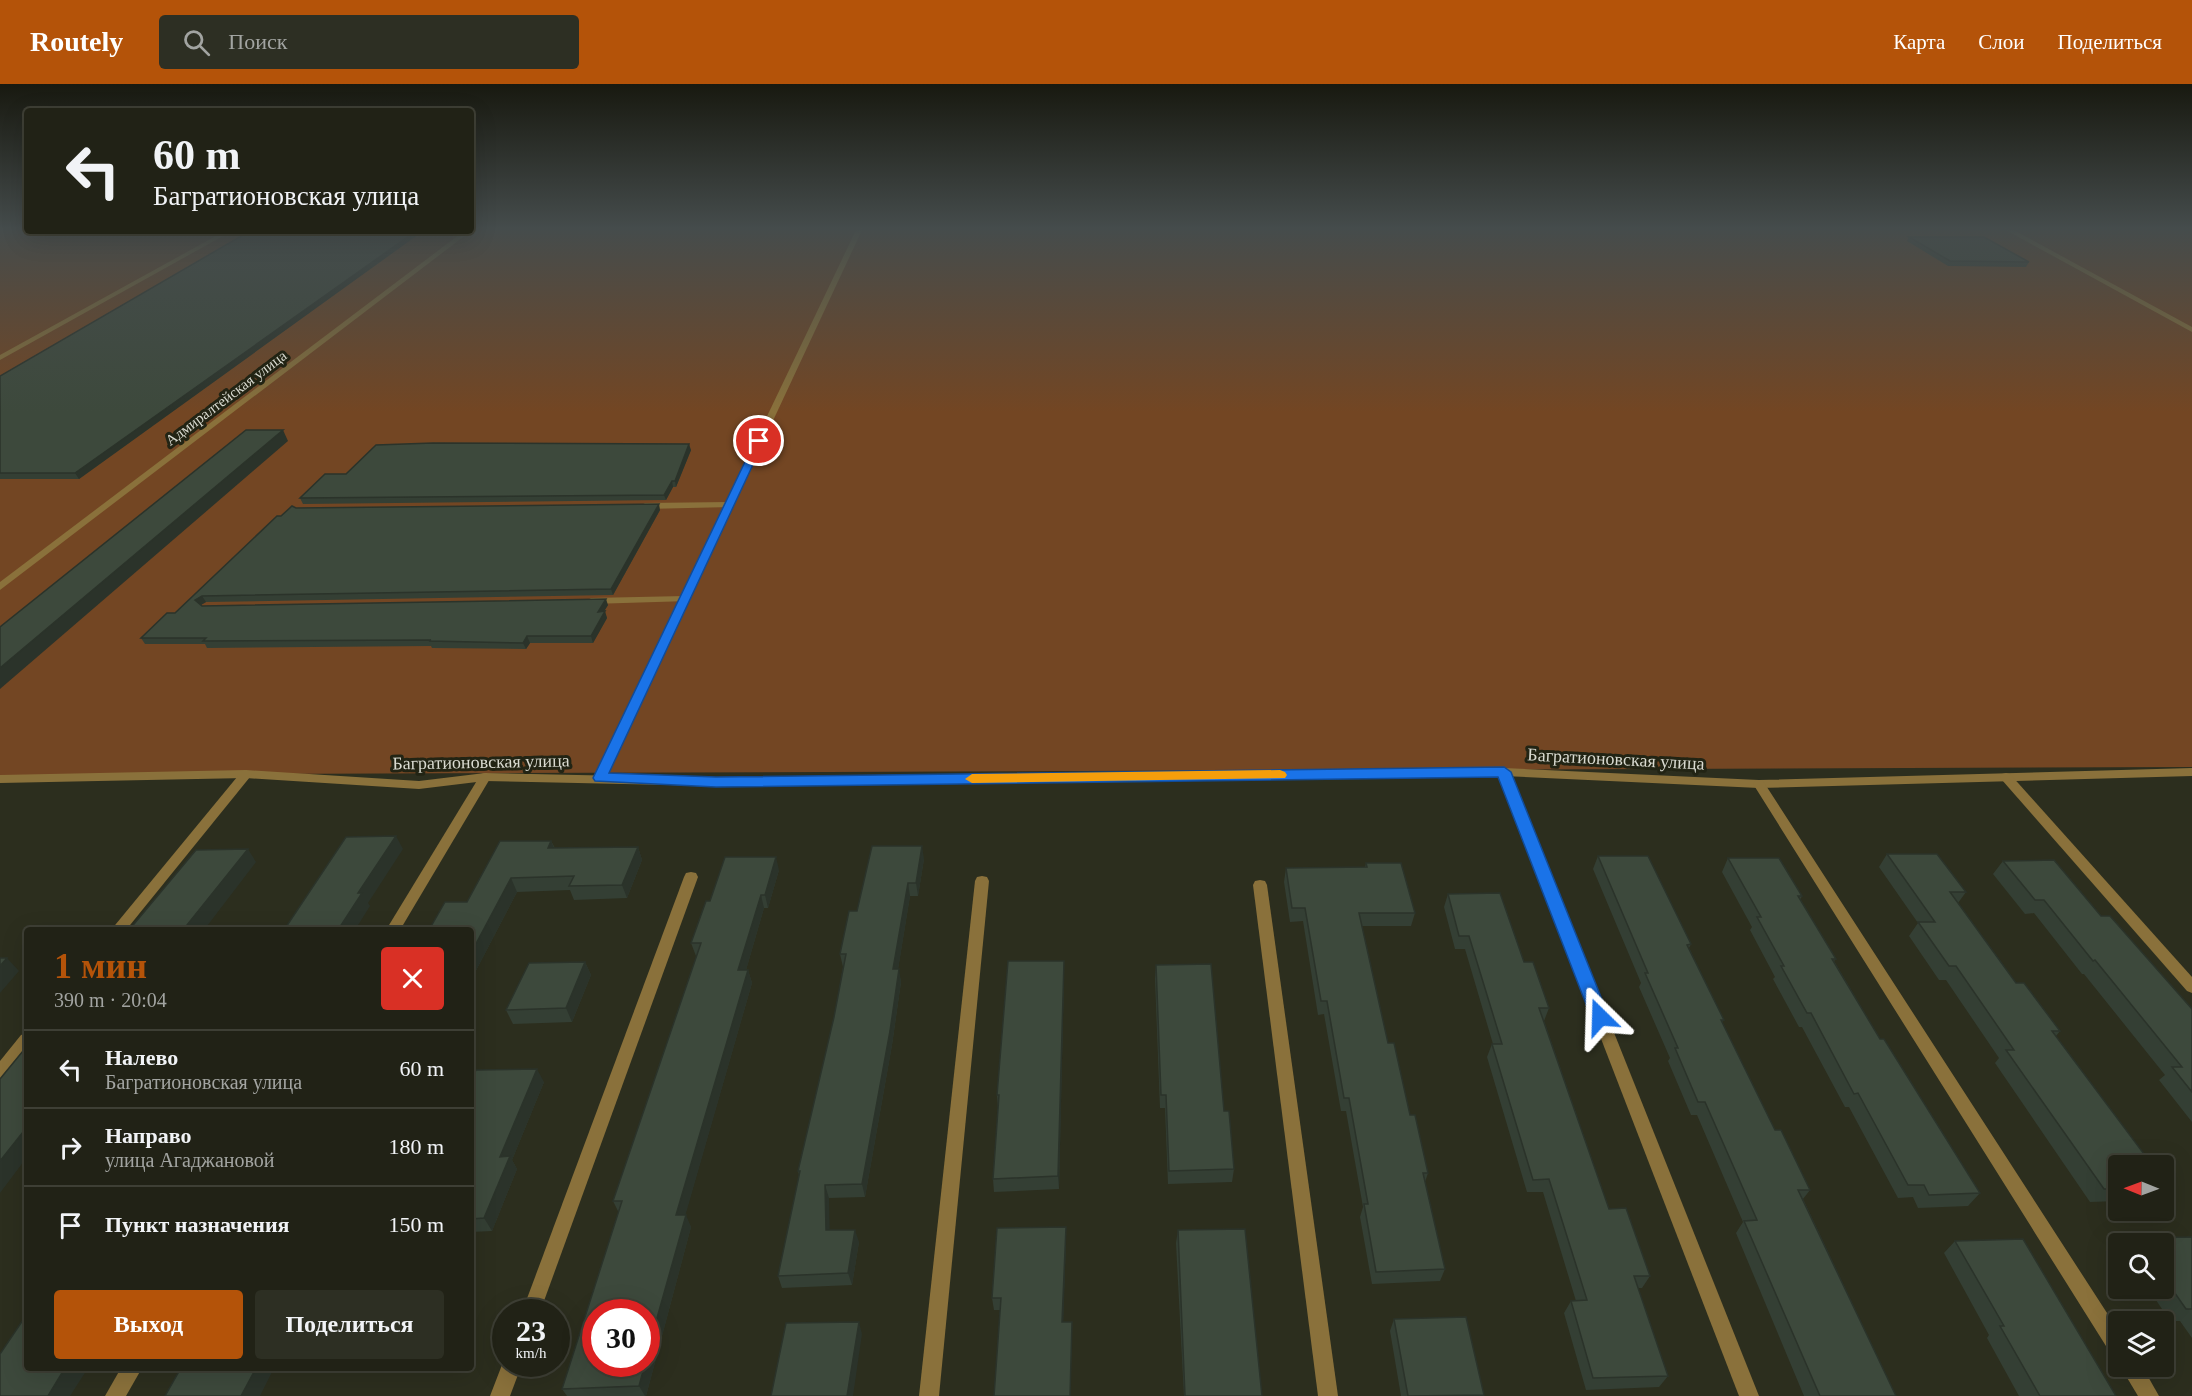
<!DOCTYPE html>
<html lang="ru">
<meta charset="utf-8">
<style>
body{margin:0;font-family:Georgia,serif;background:#2d2f23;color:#f1f3f6;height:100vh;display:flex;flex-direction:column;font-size:22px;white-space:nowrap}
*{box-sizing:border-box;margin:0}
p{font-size:20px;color:#a2a4a1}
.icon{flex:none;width:33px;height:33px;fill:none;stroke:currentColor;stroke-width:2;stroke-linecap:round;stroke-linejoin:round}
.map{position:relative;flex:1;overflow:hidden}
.drawer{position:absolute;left:24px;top:843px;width:450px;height:444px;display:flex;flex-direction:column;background:#212216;border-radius:6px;box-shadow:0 6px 24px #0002,0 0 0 2px #3e3f35}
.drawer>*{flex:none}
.banner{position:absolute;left:24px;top:24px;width:450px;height:126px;border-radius:6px;box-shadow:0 6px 24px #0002,0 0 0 2px #3e3f35;background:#212216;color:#f1f3f6;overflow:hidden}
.needle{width:39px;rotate:271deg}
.fabs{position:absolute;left:2108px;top:1071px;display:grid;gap:12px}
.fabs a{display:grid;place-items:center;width:66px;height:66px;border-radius:6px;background:#212216;box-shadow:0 6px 24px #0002,0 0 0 2px #3e3f35;font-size:30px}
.speed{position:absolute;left:492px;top:1215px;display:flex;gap:12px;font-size:30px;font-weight:700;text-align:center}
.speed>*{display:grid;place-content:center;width:78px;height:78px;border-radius:50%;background:#212216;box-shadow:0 6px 24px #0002,0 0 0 2px #3e3f35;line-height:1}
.speed small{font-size:15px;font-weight:400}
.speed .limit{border:9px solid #d22;background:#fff;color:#111}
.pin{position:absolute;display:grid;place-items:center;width:51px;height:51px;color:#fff;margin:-26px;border:3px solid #fff;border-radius:50%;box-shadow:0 2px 6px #0007}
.me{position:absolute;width:66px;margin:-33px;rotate:338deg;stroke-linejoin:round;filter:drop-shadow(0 0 4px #0008)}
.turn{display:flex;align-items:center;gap:21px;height:126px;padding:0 30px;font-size:27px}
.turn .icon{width:78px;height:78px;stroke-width:2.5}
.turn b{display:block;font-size:42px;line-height:51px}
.round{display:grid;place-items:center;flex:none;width:63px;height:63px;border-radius:6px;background:#2d2f23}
.head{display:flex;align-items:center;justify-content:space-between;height:102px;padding:0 30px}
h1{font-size:36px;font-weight:600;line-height:45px;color:#b45309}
.primary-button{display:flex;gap:12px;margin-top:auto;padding:12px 30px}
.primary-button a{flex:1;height:69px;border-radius:6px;background:#b45309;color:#fff;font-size:24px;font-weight:600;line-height:69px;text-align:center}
.primary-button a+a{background:#2d2f23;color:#f1f3f6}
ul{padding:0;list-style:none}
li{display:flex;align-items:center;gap:18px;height:78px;padding:0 30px;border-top:2px solid #3e3f35}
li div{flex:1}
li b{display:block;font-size:22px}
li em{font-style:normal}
header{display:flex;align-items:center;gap:36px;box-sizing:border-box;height:84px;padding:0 30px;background:#b45309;color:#fff}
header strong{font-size:28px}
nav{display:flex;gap:33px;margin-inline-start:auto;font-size:21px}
.search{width:420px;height:54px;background:#2d2f23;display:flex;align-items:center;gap:15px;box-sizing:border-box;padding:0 21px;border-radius:6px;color:#a2a4a1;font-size:22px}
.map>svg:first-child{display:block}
.green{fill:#734623}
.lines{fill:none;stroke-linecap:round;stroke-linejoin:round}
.lane{fill:#8a713b;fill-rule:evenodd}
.street{fill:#8a713b;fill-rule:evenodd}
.wall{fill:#343f34}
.shaded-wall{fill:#2b332a}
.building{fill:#3d493c;stroke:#2b332a;stroke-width:1.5}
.route{fill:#1a73e8;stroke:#114b97;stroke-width:1.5}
.slow{fill:#f59e0b}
.labels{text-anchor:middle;stroke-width:6;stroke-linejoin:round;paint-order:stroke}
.far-street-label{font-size:15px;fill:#dadbd1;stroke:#222414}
.street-label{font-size:18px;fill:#dadbd1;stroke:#222414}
</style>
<header>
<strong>Routely</strong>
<div class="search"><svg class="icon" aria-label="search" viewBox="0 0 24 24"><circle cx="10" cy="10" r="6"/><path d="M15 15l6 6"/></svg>Поиск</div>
<nav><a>Карта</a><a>Слои</a><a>Поделиться</a></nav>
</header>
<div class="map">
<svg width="2192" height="1312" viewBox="0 0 2192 1312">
<rect width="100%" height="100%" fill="#2c2e1e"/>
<!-- green -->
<polygon class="green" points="0,144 27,144 27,147 471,147 471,144 2192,144 2192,683 246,690 0,695"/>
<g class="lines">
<!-- lane -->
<g class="lane">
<polygon points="225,147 232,147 0,276 0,271"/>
<polygon points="729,418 734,421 732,423 645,425 640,422 645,419"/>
<polygon points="685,512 690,515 689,517 591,520 586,517 591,514"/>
<polygon points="1504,684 1759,696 2192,684 2192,692 1759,704 1504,692 716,702 485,697 419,705 246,694 0,699 0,691 246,686 419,697 485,689 716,694"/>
</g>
<!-- street -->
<g class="street">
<polygon points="857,144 863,144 606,694 600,698 596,697 594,694"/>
<polygon points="2002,144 2010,144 2192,243 2192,248"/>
<polygon points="464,147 471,147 0,506 0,498"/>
<polygon points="1504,684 1510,688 1759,1312 1739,1312 1498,688"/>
<polygon points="246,686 252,690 250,693 126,846 111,846 242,687"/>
<polygon points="485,689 491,693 400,846 386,846 481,690"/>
<polygon points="2006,689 2010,690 2192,893 2192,909 2187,907 2002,696 2000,693 2002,690"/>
<polygon points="1759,696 1763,697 2118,1246 2118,1273 2111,1270 1755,703 1753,700 1755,697"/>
<polygon points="691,788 696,789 698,793 540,1228 522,1228 684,793 686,789"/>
<polygon points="982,792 987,793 989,797 939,1312 919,1312 975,797 977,793"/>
<polygon points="1260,796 1265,797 1267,801 1338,1312 1318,1312 1253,801 1255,797"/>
<polygon points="27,949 27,967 6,993 0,995 0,977 21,951"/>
<polygon points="505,1273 506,1280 522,1280 510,1312 490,1312"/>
<polygon points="2120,1282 2142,1282 2159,1312 2138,1312"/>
<polygon points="121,1284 142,1284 126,1312 105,1312"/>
</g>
</g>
<!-- wall -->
<g class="wall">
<polygon points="250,147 423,147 79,395 0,395 0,292"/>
<polygon points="1909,153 2029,178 2026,183 1948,182 1907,157"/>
<polygon points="691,366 676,403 673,403 666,416 303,420 300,414 346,390"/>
<polygon points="296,424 660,426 613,511 206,518 201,521 202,522 608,521 604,527 607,534 593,559 530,559 526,565 432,564 431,562 207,564 205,560 145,560 141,554 175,529 281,432"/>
<polygon points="551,757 555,764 638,763 642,776 627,814 574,816 570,806 517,808 471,896 471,846 467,818"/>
<polygon points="1887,770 1966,808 1958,819 2016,899 2060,947 2056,952 2118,1082 2118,1117 2090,1118 1995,979 1999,974 1946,896 1939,896 1909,852 1918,839 1879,783"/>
<polygon points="1598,772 1691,860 1689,864 1724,936 1722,938 1775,1046 1810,1106 1803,1115 1896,1312 1804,1312 1736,1149 1743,1138 1697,1031 1691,1031 1668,977 1670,974 1639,903 1641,899 1593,785"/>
<polygon points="1728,774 1802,812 1800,816 1836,875 1834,877 1880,955 1980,1109 1968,1122 1918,1124 1913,1113 1898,1114 1849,1023 1845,1023 1802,943 1799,943 1773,895 1775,893 1750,846 1752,843 1722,788"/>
<polygon points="924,775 918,812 910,812 898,885 901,898 892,961 865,1113 829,1114 829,1146 859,1158 852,1201 782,1204 778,1192 799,1091 798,1087 834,933 843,883 840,870 857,827"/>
<polygon points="2003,777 2101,832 2192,925 2192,1038 2159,996 2165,991 2084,890 2082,890 2034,829 2025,830 1993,790"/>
<polygon points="1366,779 1415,829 1411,842 1362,842 1388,959 1428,1089 1425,1098 1445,1185 1440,1197 1372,1200 1360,1133 1363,1123 1346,1027 1341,1027 1324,930 1318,931 1303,837 1290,838 1284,798 1286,784 1365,783"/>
<polygon points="779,786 768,824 764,824 746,886 748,886 752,899 685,1131 691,1143 646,1312 567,1312 562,1305 619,1129 613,1117 697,872 696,872 691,859 710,817"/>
<polygon points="1448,810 1524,878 1549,924 1544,937 1609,1125 1650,1192 1642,1204 1638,1204 1668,1292 1659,1303 1586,1306 1564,1229 1571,1217 1576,1217 1543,1108 1527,1108 1487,973 1492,960 1493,960 1465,865 1455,865 1444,823"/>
<polygon points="585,878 591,891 572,938 513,940 506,926"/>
<polygon points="1156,881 1224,1027 1234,1085 1232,1098 1168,1100 1165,1024 1160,1024 1155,894"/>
<polygon points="1064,890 1059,1105 994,1108 993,1095 998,1024 997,1011"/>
<polygon points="471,997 544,998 512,1076 517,1085 492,1147 471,1148"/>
<polygon points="2163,1095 2169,1103 2163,1109"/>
<polygon points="1066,1143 1066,1155 1063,1238 1072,1250 1070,1312 994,1312 1000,1226 994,1226 992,1214"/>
<polygon points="1178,1146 1262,1312 1184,1312 1176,1159"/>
<polygon points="2192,1153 2192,1254 2180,1237 2170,1237 2148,1204 2163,1204 2163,1160 2130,1160 2137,1154"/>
<polygon points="1955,1157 2116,1312 2019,1312 1987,1254 1989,1251 1944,1169"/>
<polygon points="1394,1235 1484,1311 1484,1312 1401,1312 1390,1247"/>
</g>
<!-- shaded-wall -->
<g class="shaded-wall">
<polygon points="416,147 423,147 79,395 75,389"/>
<polygon points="283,346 288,357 0,605 0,584"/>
<polygon points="689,360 691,366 676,403 675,397"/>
<polygon points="672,397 673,403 666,416 664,411"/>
<polygon points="659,420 660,426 613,511 611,505"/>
<polygon points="202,512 206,518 199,522 195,516"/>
<polygon points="606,515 608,521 600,534 598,528"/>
<polygon points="605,527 607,534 593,559 591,552"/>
<polygon points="527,552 530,559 526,565 523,559"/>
<polygon points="396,752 403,765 368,819 370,822 355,846 338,846 358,809"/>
<polygon points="551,757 557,770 548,764"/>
<polygon points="922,762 924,775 918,812 916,799"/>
<polygon points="638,763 642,776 627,814 622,801"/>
<polygon points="248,765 256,778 204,846 183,846"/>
<polygon points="776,773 779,786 768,824 765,811"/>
<polygon points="511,794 517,808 471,896 471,869"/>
<polygon points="908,799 910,812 896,898 893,885"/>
<polygon points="761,811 764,824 742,900 738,886"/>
<polygon points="7,874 19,887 0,909 0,882"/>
<polygon points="1064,877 1064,890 1059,1105 1058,1092"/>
<polygon points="585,878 591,891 572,938 566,924"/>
<polygon points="899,885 901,898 892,961 865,1113 862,1100"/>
<polygon points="748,886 752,899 682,1143 676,1131"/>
<polygon points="537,985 544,998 512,1076 517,1085 492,1147 484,1134 500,1073"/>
<polygon points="27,1043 27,1073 0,1109 0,1077"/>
<polygon points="825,1101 829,1114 830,1159 826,1146"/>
<polygon points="686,1131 691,1143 646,1312 645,1312 639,1302 645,1280 646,1280 646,1273"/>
<polygon points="1066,1143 1066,1155 1063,1250 1062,1238"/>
<polygon points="855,1146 859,1158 852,1201 848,1189"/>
<polygon points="859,1238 862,1250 853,1312 847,1312"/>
<polygon points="65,1284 88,1284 70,1312 48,1312"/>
<polygon points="256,1284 274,1284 260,1312 241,1312"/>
</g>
<!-- building -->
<g class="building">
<polygon points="250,147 416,147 75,389 0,389 0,292"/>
<polygon points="1909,153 1984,153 2029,178 1950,177"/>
<polygon points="246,346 283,346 0,584 0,543"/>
<polygon points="433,359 689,360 675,397 672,397 664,411 300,414 325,390 346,390 376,361"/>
<polygon points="659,420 611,505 202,512 195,516 202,522 606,515 598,528 605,527 591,552 527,552 523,559 429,557 431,556 203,557 206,554 141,554 167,529 175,529 277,432 281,432 292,422 296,424"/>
<polygon points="396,752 358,809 362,809 338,846 284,846 346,753"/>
<polygon points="500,757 551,757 548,764 638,763 622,801 569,802 574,792 511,794 471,869 471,846 429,846 445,818 467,818"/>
<polygon points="872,762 922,762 916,799 908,799 893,885 899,885 890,947 862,1100 825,1101 826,1146 855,1146 848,1189 778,1192 800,1087 798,1087 834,933 846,870 840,870 849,827 857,827"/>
<polygon points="248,765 183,846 129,846 196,766"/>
<polygon points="1887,770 1937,770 1966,808 1950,808 2016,899 2024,899 2060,947 2052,947 2153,1082 2118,1082 2118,1105 2104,1105 2006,966 2014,966 1956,882 1949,882 1918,838 1935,838"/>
<polygon points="1598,772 1648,772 1691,860 1687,861 1724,936 1721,936 1775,1046 1781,1046 1810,1106 1798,1106 1896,1312 1820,1312 1744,1137 1757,1136 1705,1018 1698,1018 1675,964 1678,964 1645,889 1648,889"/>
<polygon points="725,773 776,773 765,811 761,811 738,886 748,886 676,1131 686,1131 646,1273 646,1228 596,1228 596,1280 645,1280 639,1302 562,1305 622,1117 613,1117 701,859 691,859 706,817 710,817"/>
<polygon points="1728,774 1779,774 1802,812 1798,812 1836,875 1832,875 1880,955 1884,955 1980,1109 1929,1111 1924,1101 1908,1101 1858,1009 1854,1010 1811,929 1807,929 1781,882 1784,882 1757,833 1761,833"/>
<polygon points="2054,776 2101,832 2110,832 2192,925 2192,1008 2172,983 2182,983 2095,876 2093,877 2044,816 2035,816 2003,777"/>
<polygon points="1366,779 1401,779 1415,829 1359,829 1388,959 1394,959 1410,1031 1415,1031 1428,1089 1423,1089 1445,1185 1376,1188 1364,1120 1368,1120 1349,1014 1344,1014 1327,917 1321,917 1305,824 1292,824 1286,784 1367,783"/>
<polygon points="1500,809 1524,878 1533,878 1549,924 1539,924 1609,1125 1626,1124 1650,1192 1634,1192 1668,1292 1593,1294 1571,1217 1587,1216 1549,1095 1533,1096 1492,960 1502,960 1469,852 1459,852 1448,810"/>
<polygon points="0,874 7,874 0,882"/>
<polygon points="1008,877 1064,877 1058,1092 993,1095 999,1011 997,1011"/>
<polygon points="585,878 566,924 506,926 529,879"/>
<polygon points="1211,880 1224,1027 1229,1027 1234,1085 1169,1087 1166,1011 1161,1011 1156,881"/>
<polygon points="27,962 27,1043 0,1077 0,995"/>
<polygon points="537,985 500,1073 510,1072 484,1134 471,1135 471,997 476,986"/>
<polygon points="2163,1095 2169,1103 2163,1103"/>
<polygon points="1066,1143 1062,1238 1072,1238 1070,1312 994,1312 1001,1214 992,1214 997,1144"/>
<polygon points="1245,1145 1262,1312 1185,1312 1178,1146"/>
<polygon points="2192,1153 2192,1225 2186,1225 2163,1192 2163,1160 2141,1160 2137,1154"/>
<polygon points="2023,1155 2116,1312 2040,1312 2000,1242 2004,1242 1955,1157"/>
<polygon points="27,1230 27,1284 65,1284 48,1312 0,1312 0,1270"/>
<polygon points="1466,1233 1484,1311 1408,1312 1394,1235"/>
<polygon points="859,1238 847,1312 771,1312 786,1239"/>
<polygon points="181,1284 256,1284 241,1312 165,1312"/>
</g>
<!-- sky -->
<linearGradient id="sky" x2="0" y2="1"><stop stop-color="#181910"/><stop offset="0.44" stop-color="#454c4c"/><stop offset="1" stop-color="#454c4c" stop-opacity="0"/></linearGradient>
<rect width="2192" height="328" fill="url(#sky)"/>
<!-- route -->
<polygon class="route" points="759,354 764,357 609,689 716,693 1504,683 1511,688 1609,933 1606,938 1600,940 1594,938 1591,933 1498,693 716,703 595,697 593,694 755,357"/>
<!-- slow -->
<polygon class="slow" points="1280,686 1285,688 1287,691 1285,694 972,699 965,695 972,690"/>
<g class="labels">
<!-- far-street labels -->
<g class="far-street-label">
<text transform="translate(226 314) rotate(-37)" y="5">Адмиралтейская улица</text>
</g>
<!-- street labels -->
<g class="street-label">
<text transform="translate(1616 675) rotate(3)" y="6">Багратионовская улица</text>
<text transform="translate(481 678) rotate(-1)" y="6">Багратионовская улица</text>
</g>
</g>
</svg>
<div class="fabs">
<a><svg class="needle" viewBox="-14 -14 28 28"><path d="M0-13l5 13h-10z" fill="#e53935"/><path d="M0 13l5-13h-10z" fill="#a2a4a1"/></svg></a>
<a><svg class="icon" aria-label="search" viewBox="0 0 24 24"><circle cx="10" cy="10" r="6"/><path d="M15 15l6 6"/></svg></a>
<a><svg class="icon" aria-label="layers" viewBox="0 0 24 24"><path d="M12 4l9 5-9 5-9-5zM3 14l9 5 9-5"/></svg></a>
</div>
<div class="speed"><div>23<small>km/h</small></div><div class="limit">30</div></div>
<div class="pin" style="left:759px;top:357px;background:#d93025"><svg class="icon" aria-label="arrive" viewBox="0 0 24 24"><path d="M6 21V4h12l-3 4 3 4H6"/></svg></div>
<svg class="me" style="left:1600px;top:933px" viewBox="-20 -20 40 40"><path d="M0-17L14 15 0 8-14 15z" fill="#1a73e8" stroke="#fff" stroke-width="4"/></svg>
<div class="banner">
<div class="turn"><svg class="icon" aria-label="left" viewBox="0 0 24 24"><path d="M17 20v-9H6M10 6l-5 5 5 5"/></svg><div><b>60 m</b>Багратионовская улица</div></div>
</div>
<section class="drawer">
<div class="head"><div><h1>1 мин</h1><p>390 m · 20:04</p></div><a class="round" style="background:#d93025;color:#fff"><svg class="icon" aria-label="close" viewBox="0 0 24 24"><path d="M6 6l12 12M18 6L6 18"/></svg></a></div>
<ul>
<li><svg class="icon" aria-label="left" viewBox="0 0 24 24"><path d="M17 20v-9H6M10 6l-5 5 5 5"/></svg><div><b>Налево</b><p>Багратионовская улица</p></div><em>60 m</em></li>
<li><svg class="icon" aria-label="right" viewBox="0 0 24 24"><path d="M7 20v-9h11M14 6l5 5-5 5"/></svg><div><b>Направо</b><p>улица Агаджановой</p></div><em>180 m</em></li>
<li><svg class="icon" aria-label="arrive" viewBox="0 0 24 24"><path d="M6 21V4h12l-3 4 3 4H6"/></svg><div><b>Пункт назначения</b></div><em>150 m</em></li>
</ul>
<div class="primary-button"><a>Выход</a><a>Поделиться</a></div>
</section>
</div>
